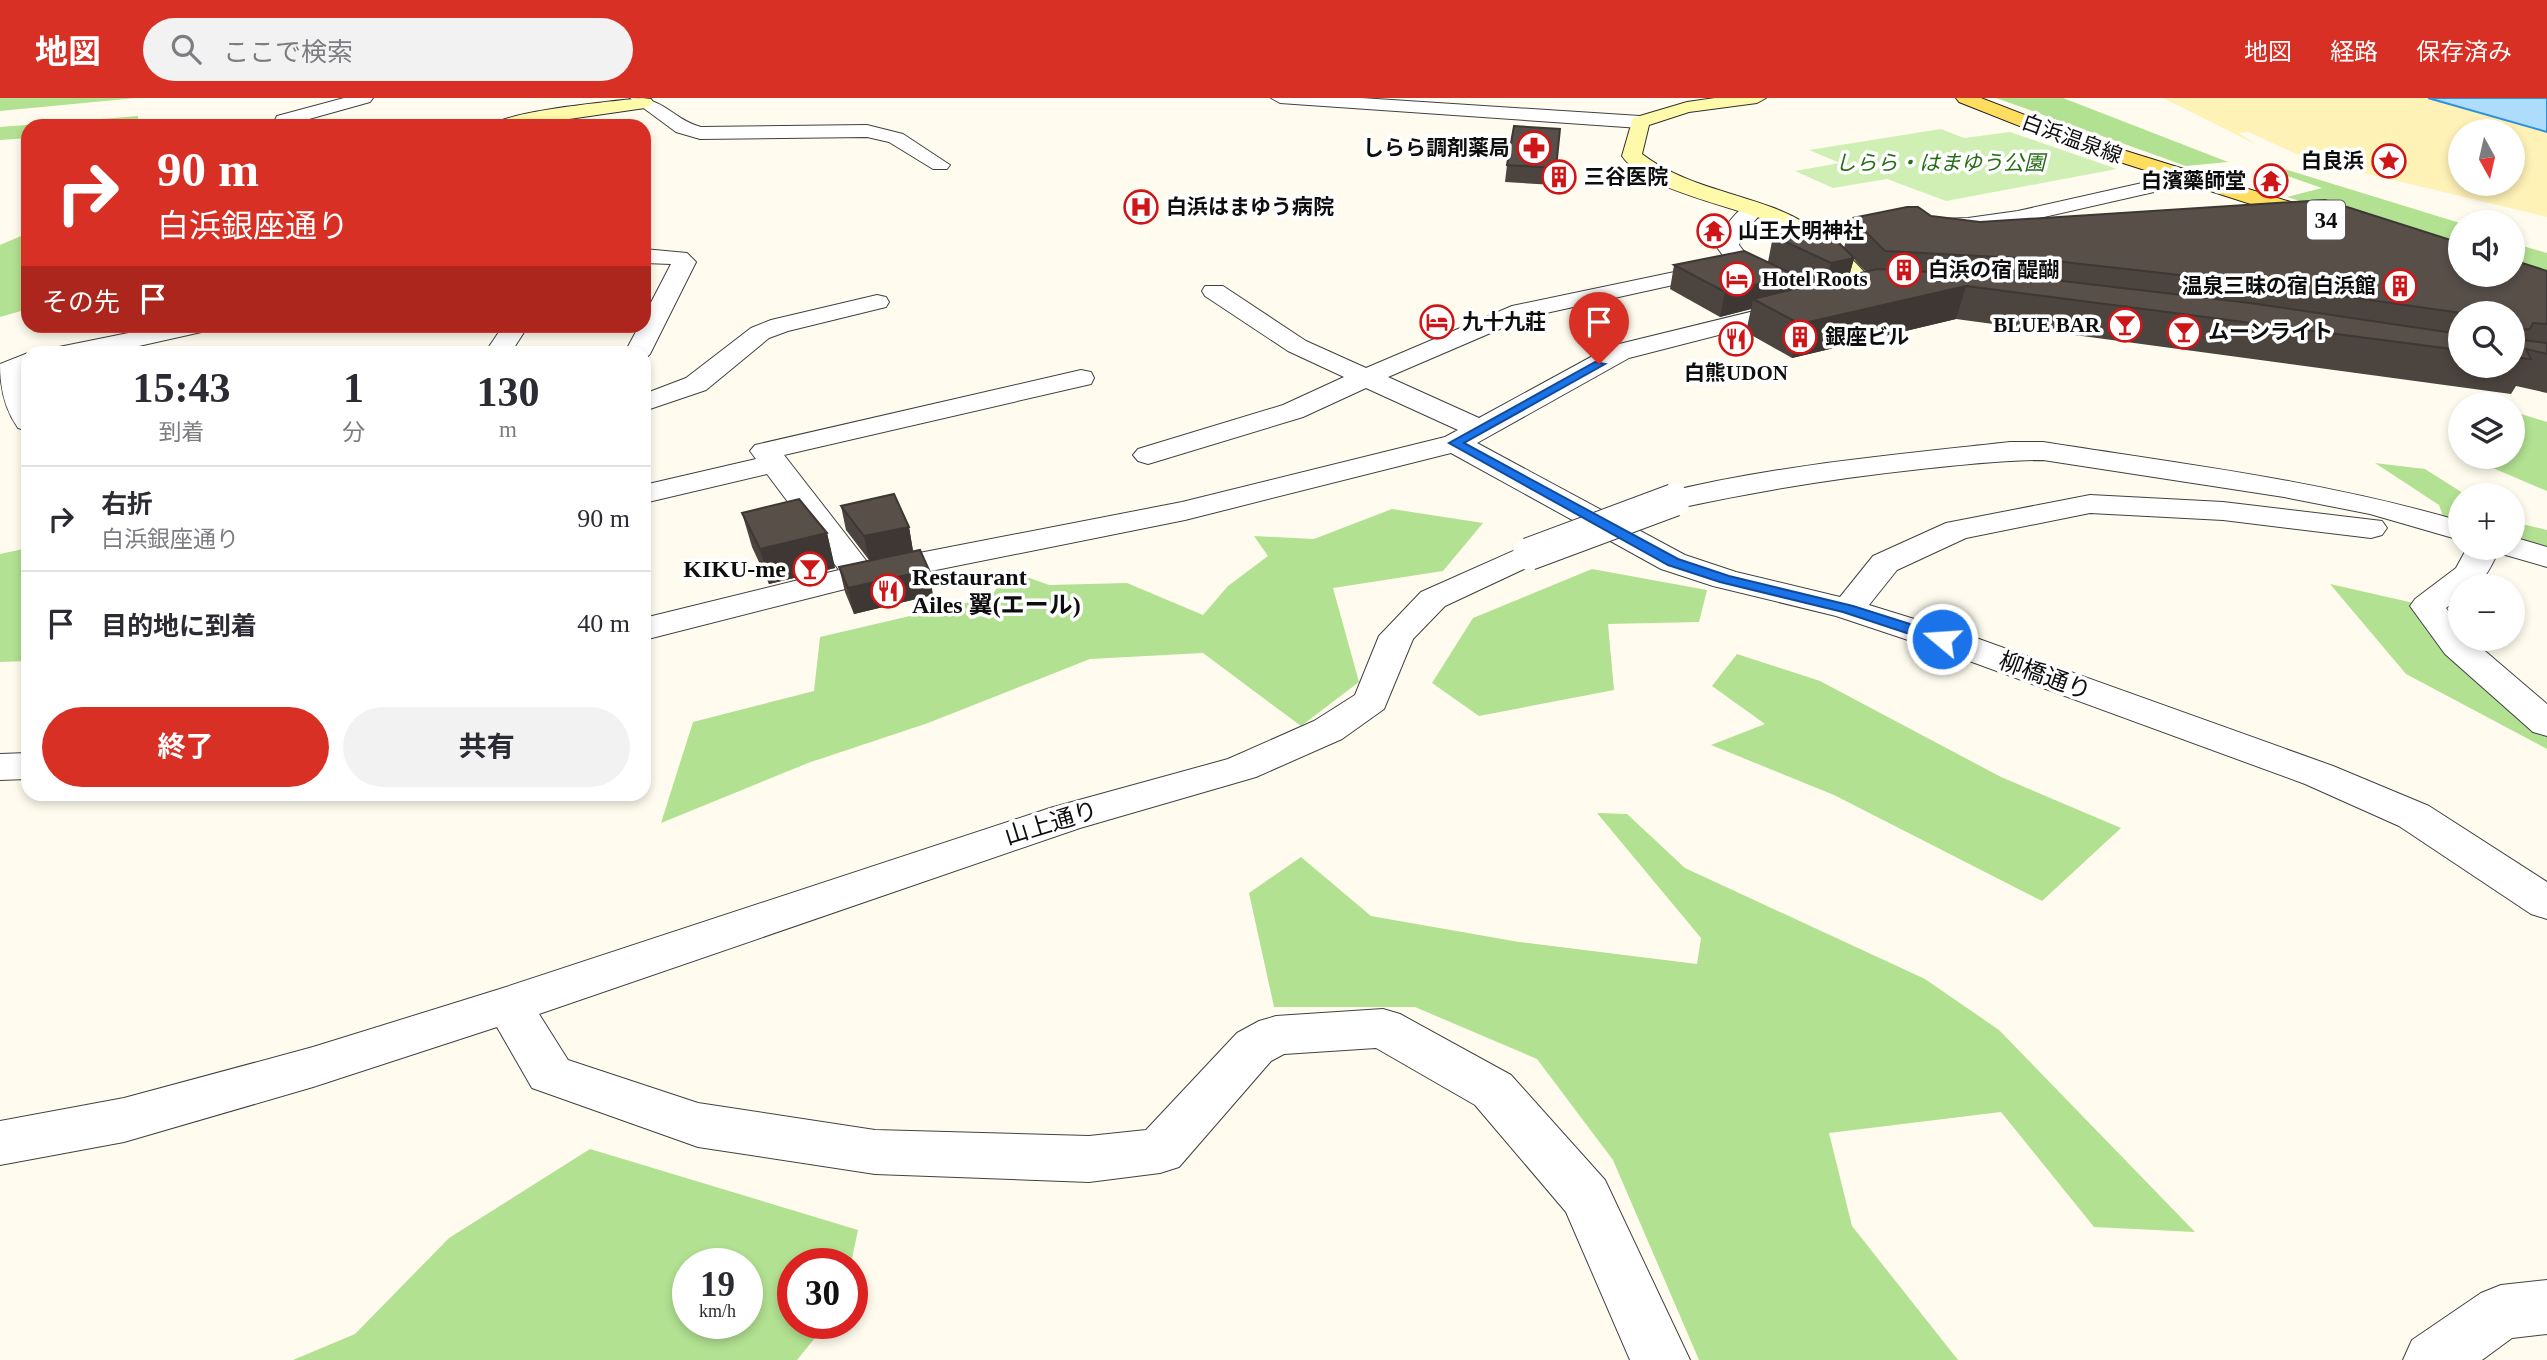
<!DOCTYPE html>
<html lang="ja">
<meta charset="utf-8">
<style>
body{margin:0;font-family:"Times New Roman","Noto Sans JP",serif;background:#f2f2f3;color:#2b2b33;height:100vh;display:flex;flex-direction:column;font-size:26px;white-space:nowrap}
*{box-sizing:border-box;margin:0}
p{font-size:23px;color:#7c7c81}
.icon{flex:none;width:38px;height:38px;fill:none;stroke:currentColor;stroke-width:2;stroke-linecap:round;stroke-linejoin:round}
.map{position:relative;flex:1;overflow:hidden}
.panel{position:absolute;left:21px;top:248px;width:630px;height:455px;display:flex;flex-direction:column;background:#fff;border-radius:21px;box-shadow:0 4px 10px #0003}
.panel>*{flex:none}
.banner{position:absolute;left:21px;top:21px;width:630px;height:214px;border-radius:21px;box-shadow:0 4px 10px #0003;background:#d93025;color:#fff;overflow:hidden}
.needle{width:46px;rotate:172deg}
.tools{position:absolute;left:2448px;top:21px;display:grid;gap:14px}
.tools a{display:grid;place-items:center;width:77px;height:77px;border-radius:50%;background:#fff;box-shadow:0 4px 10px #0003;font-size:35px}
.speed{position:absolute;left:672px;top:1150px;display:flex;gap:14px;font-size:35px;font-weight:700;text-align:center}
.speed>*{display:grid;place-content:center;width:91px;height:91px;border-radius:50%;background:#fff;box-shadow:0 4px 10px #0003;line-height:1}
.speed small{font-size:18px;font-weight:400}
.speed .limit{border:10px solid #d22;background:#fff;color:#111}
.pin{position:absolute;display:grid;place-items:center;width:60px;height:60px;color:#fff;margin:-72px -30px;border-radius:50% 50% 50% 0;rotate:-45deg;box-shadow:0 0 7px #0007}
.pin .icon{rotate:45deg}
.me{position:absolute;width:77px;margin:-38px;rotate:288deg;stroke-linejoin:round;filter:drop-shadow(0 0 5px #0008)}
.turn{display:flex;align-items:center;gap:24px;height:147px;padding:0 21px;font-size:32px}
.turn .icon{width:91px;height:91px;stroke-width:2.5}
.turn b{display:block;font-size:49px;line-height:60px}
.then{display:flex;align-items:center;height:66px;padding:0 21px;background:#0003;gap:14px;font-size:26px}
.eta{display:flex;justify-content:space-evenly;align-items:center;height:119px;text-align:center}
.eta b{font-size:42px;font-weight:700;line-height:49px}
.button{display:flex;gap:14px;margin-top:auto;padding:14px 21px}
.button a{flex:1;height:80px;border-radius:42px;background:#d93025;color:#fff;font-size:28px;font-weight:700;line-height:80px;text-align:center}
.button a+a{background:#f2f2f3;color:#2b2b33}
ul{padding:0;list-style:none}
li{display:flex;align-items:center;gap:21px;height:105px;padding:0 21px;border-top:2px solid #e1e1e2}
li div{flex:1}
li b{display:block;font-size:26px}
li em{font-style:normal}
header{display:flex;align-items:center;gap:42px;box-sizing:border-box;height:98px;padding:0 35px;background:#d93025;color:#fff}
header strong{font-size:33px}
nav{display:flex;gap:38px;margin-inline-start:auto;font-size:24px}
.search{width:490px;height:63px;background:#f2f2f3;display:flex;align-items:center;gap:18px;box-sizing:border-box;padding:0 24px;border-radius:38px;color:#7c7c81;font-size:26px}
.map>svg:first-child{display:block}
.green{fill:#d0efb4}
.forest{fill:#b2e191;fill-rule:evenodd}
.sand{fill:#fff2b7;fill-rule:evenodd}
.water{fill:#addcfd;stroke:#2c90dd;stroke-width:2}
.lines{fill:none;stroke-linecap:round;stroke-linejoin:round}
.street-casing{stroke:#414141;stroke-width:2}
.secondary-casing{stroke:#303030;stroke-width:2}
.primary-casing{stroke:#1f1f1f;stroke-width:2}
.street{fill:#fff;fill-rule:evenodd}
.secondary{fill:#fff9aa;fill-rule:evenodd}
.primary{fill:#ffde5f;fill-rule:evenodd}
.street-bridge-casing{stroke:#414141;stroke-width:34;stroke-linecap:butt}
.street-bridge{stroke:#fff;stroke-width:32}
.wall{fill:#4c443f;fill-rule:evenodd}
.shaded-wall{fill:#3e3733}
.building{fill:#584f49;stroke:#3e3733;stroke-width:2}
.route{fill:#1a73e8;stroke:#114b97;stroke-width:2}
.labels{text-anchor:middle;stroke-width:7;stroke-linejoin:round;paint-order:stroke}
.far-street-label{font-size:21px;fill:#0e0e0e;stroke:#fff}
.far-poi-label{font-size:21px;font-weight:bold;fill:#0e0e0e;stroke:#fff;text-anchor:start}
.far-park-label{font-size:21px;font-style:italic;fill:#266e16;stroke:#fff}
.shield{fill:#fff;stroke:#565656;stroke-width:2}
.shield-label{font-size:23px;font-weight:bold;fill:#0e0e0e}
.poi-label{font-size:24px;font-weight:bold;fill:#0e0e0e;stroke:#fff;text-anchor:end}
.street-label{font-size:24px;fill:#0e0e0e;stroke:#fff}
</style>
<header>
<strong>地図</strong>
<div class="search"><svg class="icon" aria-label="search" viewBox="0 0 24 24"><circle cx="10" cy="10" r="6"/><path d="M15 15l6 6"/></svg>ここで検索</div>
<nav><a>地図</a><a>経路</a><a>保存済み</a></nav>
</header>
<div class="map">
<svg width="2547" height="1262" viewBox="0 0 2547 1262">
<rect width="100%" height="100%" fill="#fffcef"/>
<!-- green -->
<polygon class="green" points="1941,31 1964,40 2010,34 2117,71 1946,103 1887,81 1833,90 1795,73 1840,65 1809,52"/>
<!-- forest -->
<g class="forest">
<polygon points="0,0 136,0 0,13"/>
<polygon points="1996,0 2063,0 2228,64 2186,68"/>
<polygon points="138,18 139,28 28,28 28,40 0,42 0,29"/>
<polygon points="2275,68 2460,125 2460,153 2287,99 2322,90 2262,69"/>
<polygon points="28,135 28,211 0,219 0,147"/>
<polygon points="2513,141 2519,147 2547,155 2547,180 2513,169"/>
<polygon points="2521,316 2547,324 2547,393 2467,359 2513,359 2513,317"/>
<polygon points="2375,365 2425,371 2466,397 2460,397 2460,424 2443,418 2439,407"/>
<polygon points="1392,411 1483,425 1443,473 1333,490 1359,584 1301,628 1203,555 1090,561 928,625 808,665 661,725 693,624 814,593 820,539 991,499 1008,472 1049,487 1127,485 1203,517 1228,488 1268,458 1254,438 1314,441"/>
<polygon points="2513,424 2547,432 2547,453 2513,442"/>
<polygon points="28,450 28,563 0,564 0,456"/>
<polygon points="1592,471 1707,492 1699,524 1608,526 1614,592 1479,618 1432,585 1473,520"/>
<polygon points="2330,486 2427,508 2458,548 2547,626 2547,651 2406,576"/>
<polygon points="1737,556 1820,583 2001,679 2121,730 2042,803 1834,697 1711,647 1765,626 1712,588"/>
<polygon points="1597,715 1627,716 1685,770 1925,881 1999,932 2195,1134 2094,1129 2001,1014 1829,1035 1852,1128 1958,1262 1699,1262 1613,1062 1537,961 1415,909 1274,909 1249,795 1301,759 1371,818 1519,844 1697,866 1701,840"/>
<path d="M590 1051 858 1132 851 1165 793 1166V1225H827L797 1262H293L355 1236 449 1140ZM688 1166H747V1225H688Z"/>
</g>
<!-- sand -->
<path class="sand" d="M2163 0H2428L2547 34V119L2339 69 2298 57 2249 34 2239 35 2257 47ZM2460 33H2513V86H2460Z"/>
<!-- water -->
<polygon class="water" points="2428,0 2547,0 2547,34"/>
<g class="lines">
<defs>
<g id="street">
<polygon points="344,0 373,0 370,4 284,28 275,22 277,18"/>
<path d="M630 0C667 0 670 20 701 29L867 27 903 36 950 67 947 71H933L889 44 867 39 700 41 676 34Z"/>
<polygon points="1271,0 1361,0 1640,18 1649,24 1640,30 1280,5"/>
<polygon points="2191,74 2201,80 2198,84 2018,125 1968,134 1805,140 1794,133 1805,126 1968,120 2018,113"/>
<path d="M1755 104 1766 110 1742 137 1739 147 1750 161 1771 171 1775 176 1771 181H1755L1734 171 1723 176 1528 219 1388 279 1479 320 1611 248 1799 202 1808 204 1811 209 1808 214 1629 260 1477 345 1685 457 1736 474 1840 499 1873 458 1946 425 2090 397 2223 404 2382 423 2387 430 2382 437 2371 440 2223 422 2090 415 1966 440 1897 472 1869 507 1979 541 2333 668 2429 708 2547 784V821L2531 816 2399 728 2305 686 1953 557 1836 518 1713 488 1661 471 1451 355 1185 422 861 487 644 542V520L839 472 767 376 644 405V387L756 361 750 353 755 347 1081 272 1091 274 1094 280 1091 286 784 357 868 465 1182 404 1445 339 1458 332 1366 290 1303 319 1158 363 1148 366 1138 363 1133 357 1138 351 1283 307 1344 279 1288 253 1205 198 1202 193 1205 188H1223L1306 243 1366 270 1512 208 1727 163 1716 148C1722 132 1737 108 1755 104Z"/>
<polygon points="644,151 687,155 696,164 650,256 644,262 644,256 624,256 639,228 644,228 644,218 671,166 644,165"/>
<polygon points="877,197 886,199 889,204 886,209 788,233 769,240 706,292 644,313 644,296 686,280 751,230 771,222"/>
<polygon points="163,228 210,228 206,233 103,256 50,256 54,250"/>
<polygon points="503,228 528,228 510,256 484,256"/>
<path d="M28 255V273L21 276 28 292V333L18 330C4 310 0 289 0 266Z"/>
<path d="M2010 344H2043C2183 366 2324 383 2460 423V442L2370 416 2284 399 2043 362C2002 362 1962 367 1921 371 1837 380 1756 393 1674 411L1663 409 1659 402 1663 395C1777 367 1893 357 2010 344Z"/>
<path d="M2513 439 2547 449V469L2502 456 2499 452C2489 472 2485 488 2460 488V499L2446 510 2460 528V541H2471L2547 606V638L2533 634 2445 556 2410 508 2415 501 2456 470 2467 450H2513Z"/>
<polygon points="1529,446 1541,449 1545,456 1541,463 1445,508 1413,541 1384,611 1342,641 1256,679 1080,730 539,916 568,962 698,1005 875,1032 1089,1038 1146,1032 1237,935 1259,923 1276,918 1383,911 1400,916 1511,977 1605,1082 1690,1262 1630,1262 1566,1114 1475,1007 1376,950 1284,956 1271,963 1179,1069 1160,1075 1089,1084 875,1076 698,1049 532,990 497,929 313,989 124,1044 0,1067 0,1023 124,1000 313,949 503,890 1050,710 1228,661 1314,623 1355,597 1379,538 1421,494"/>
<polygon points="28,655 28,681 0,682 0,656"/>
<polygon points="2547,1182 2547,1236 2512,1240 2482,1262 2403,1262 2412,1242 2481,1195 2501,1187"/>
</g>
<g id="secondary">
<path d="M642 0 651 1 654 5 645 10 521 28H492C504 13 617 3 642 0Z"/>
<path d="M1715 0H1766L1757 5 1689 14 1649 27 1642 56C1680 85 1728 93 1771 109 1813 124 1854 157 1880 194L1877 199H1859C1836 174 1814 146 1784 130 1741 108 1649 96 1622 58L1633 20 1687 4Z"/>
</g>
<polygon id="primary" points="1956,0 1981,0 2084,40 2329,116 2332,121 2321,128 2313,126 2070,48 1959,4"/>
</defs>
<!-- street casing -->
<use href="#street" class="street-casing"/>
<!-- secondary casing -->
<use href="#secondary" class="secondary-casing"/>
<!-- primary casing -->
<use href="#primary" class="primary-casing"/>
<!-- street -->
<use href="#street" class="street"/>
<!-- secondary -->
<use href="#secondary" class="secondary"/>
<!-- primary -->
<use href="#primary" class="primary"/>
<defs>
<polyline id="street-bridge" points="1529,456 1674,402"/>
</defs>
<!-- street-bridge casing -->
<use href="#street-bridge" class="street-bridge-casing"/>
<!-- street-bridge -->
<use href="#street-bridge" class="street-bridge"/>
</g>
<!-- wall -->
<g class="wall">
<polygon points="1507,67 1556,70 1554,87 1505,84"/>
<path d="M1931 118 1980 124 2547 173V295L2516 288 2511 296 1956 221 1792 260 1746 234 1751 211 1720 219 1670 191 1674 167 1768 164 1773 138 1844 150 1852 120ZM1854 161 1859 167 1866 174 1849 178ZM1795 180 1810 187 1792 192ZM2460 215H2513V268H2460Z"/>
<polygon points="841,408 909,429 913,453 933,497 854,516 845,494 839,469 869,462 846,432"/>
<polygon points="742,415 827,435 835,470 769,486 752,449"/>
</g>
<!-- shaded-wall -->
<g class="shaded-wall">
<polygon points="1854,160 1846,189 1823,194 1831,165"/>
<polygon points="1795,177 1789,202 1753,201 1751,211 1720,219 1725,194"/>
<polygon points="1966,188 1956,221 1792,260 1800,226"/>
<polygon points="909,429 913,453 869,462 864,438"/>
<polygon points="827,435 835,470 769,486 760,451"/>
<polygon points="929,472 933,497 854,516 848,490"/>
</g>
<!-- building -->
<g class="building">
<polygon points="1514,28 1560,31 1556,70 1507,67"/>
<polygon points="2325,102 2460,145 2460,177 2513,177 2513,162 2547,173 2547,226 2533,225 2530,231 2513,232 2513,215 2461,215 2251,185 2037,161 1885,153 1852,120 1907,109 1918,109 1931,118 1980,124"/>
<polygon points="1822,128 1854,160 1831,165 1773,138"/>
<polygon points="1744,153 1795,177 1725,194 1674,167"/>
<polygon points="1877,171 2037,180 2250,205 2460,236 2460,252 1966,188 1800,226 1753,201"/>
<polygon points="2513,236 2515,241 2547,245 2547,256 2526,251 2531,261 2513,259"/>
<polygon points="894,396 909,429 864,438 841,408"/>
<polygon points="799,401 827,435 760,451 742,415"/>
<polygon points="920,452 929,472 848,490 839,469"/>
</g>
<!-- route -->
<polygon class="route" points="1595,264 1605,266 1464,345 1678,461 1729,478 1853,508 1948,538 1948,545 1937,545 1843,514 1720,484 1668,467 1449,345"/>
<!-- icons -->
<defs>
<symbol id="pharmacy-ring" viewBox="-11 -11 22 22"><circle r="9.5" fill="#fff" stroke="#ce1618" stroke-width="1.5"/><path d="M-2-6h4v4h4v4h-4v4h-4v-4h-4v-4h4Z" fill="#ce1618"/></symbol>
<symbol id="sight-ring" viewBox="-11 -11 22 22"><circle r="9.5" fill="#fff" stroke="#ce1618" stroke-width="1.5"/><path d="M0-6L1.8-2.2L6-1.7L2.9 1.2L3.7 5.4L0 3.3L-3.7 5.4L-2.9 1.2L-6-1.7L-1.8-2.2Z" fill="#ce1618"/></symbol>
<symbol id="building-ring" viewBox="-11 -11 22 22"><circle r="9.5" fill="#fff" stroke="#ce1618" stroke-width="1.5"/><path d="M-4-6H4V6H1V3H-1V6H-4ZM-2.5-4.3h1.7v1.8h-1.7ZM.8-4.3h1.7v1.8H.8ZM-2.5-1h1.7V.8h-1.7ZM.8-1h1.7V.8H.8Z" fill="#ce1618"/></symbol>
<symbol id="temple-ring" viewBox="-11 -11 22 22"><circle r="9.5" fill="#fff" stroke="#ce1618" stroke-width="1.5"/><path d="M0-6L5-2H3V0L6.5 2.5H4V6H1.5V3h-3V6H-4V2.5H-6.5L-3 0V-2H-5Z" fill="#ce1618"/></symbol>
<symbol id="hospital-ring" viewBox="-11 -11 22 22"><circle r="9.5" fill="#fff" stroke="#ce1618" stroke-width="1.5"/><path d="M-5-5h3v3.5h4V-5h3V5h-3V1.5h-4V5h-3Z" fill="#ce1618"/></symbol>
<symbol id="hotel-ring" viewBox="-11 -11 22 22"><circle r="9.5" fill="#fff" stroke="#ce1618" stroke-width="1.5"/><path d="M-6-4.5h1.5V1H6V5H4.5V3h-9V5H-6ZM-4 0a1.8 1.8 0 1 1 3.6 0ZM.5 0V-2.5h3Q6-2.5 6 0Z" fill="#ce1618"/></symbol>
<symbol id="bar-ring" viewBox="-11 -11 22 22"><circle r="9.5" fill="#fff" stroke="#ce1618" stroke-width="1.5"/><path d="M-6-5H6L.8 .8V4.5H3.5V6h-7V4.5H-.8V.8Z" fill="#ce1618"/></symbol>
<symbol id="restaurant-ring" viewBox="-11 -11 22 22"><circle r="9.5" fill="#fff" stroke="#ce1618" stroke-width="1.5"/><path d="M-5-6h1v4h1v-4h1v4h1v-4h1v5L-1.5 .5V6h-2V.5L-5-1ZM5-6V6H3V1.5H1.5Q1.5-4 5-6Z" fill="#ce1618"/></symbol>
</defs>
<g fill-rule="evenodd">
<use href="#pharmacy-ring" x="1515" y="31" width="38" height="38"/>
<use href="#sight-ring" x="2370" y="44" width="38" height="38"/>
<use href="#building-ring" x="1540" y="60" width="38" height="38"/>
<use href="#temple-ring" x="2252" y="64" width="38" height="38"/>
<use href="#hospital-ring" x="1122" y="90" width="38" height="38"/>
<use href="#temple-ring" x="1695" y="114" width="38" height="38"/>
<use href="#building-ring" x="1885" y="153" width="38" height="38"/>
<use href="#hotel-ring" x="1718" y="162" width="38" height="38"/>
<use href="#building-ring" x="2381" y="169" width="38" height="38"/>
<use href="#hotel-ring" x="1418" y="205" width="38" height="38"/>
<use href="#bar-ring" x="2106" y="208" width="38" height="38"/>
<use href="#bar-ring" x="2165" y="215" width="38" height="38"/>
<use href="#building-ring" x="1781" y="220" width="38" height="38"/>
<use href="#restaurant-ring" x="1717" y="222" width="38" height="38"/>
<use href="#bar-ring" x="791" y="452" width="38" height="38"/>
<use href="#restaurant-ring" x="869" y="474" width="38" height="38"/>
</g>
<g class="labels">
<!-- far-street labels -->
<g class="far-street-label">
<text transform="translate(2072 41) rotate(20)" y="7">白浜温泉線</text>
</g>
<!-- far-poi labels -->
<g class="far-poi-label">
<text x="1510" y="57" text-anchor="end">しらら調剤薬局</text>
<text x="2364" y="70" text-anchor="end">白良浜</text>
<text x="1584" y="86">三谷医院</text>
<text x="2246" y="90" text-anchor="end">白濱藥師堂</text>
<text x="1166" y="116">白浜はまゆう病院</text>
<text x="1738" y="140">山王大明神社</text>
<text x="1928" y="179">白浜の宿 醍醐</text>
<text x="1762" y="188">Hotel Roots</text>
<text x="2376" y="195" text-anchor="end">温泉三昧の宿 白浜館</text>
<text x="1462" y="231">九十九莊</text>
<text x="2100" y="234" text-anchor="end">BLUE BAR</text>
<text x="2208" y="241">ムーンライト</text>
<text x="1825" y="246">銀座ビル</text>
<text x="1736" y="282" text-anchor="middle">白熊UDON</text>
</g>
<!-- far-park labels -->
<g class="far-park-label">
<text x="1940" y="72">しらら・はまゆう公園</text>
</g>
<!-- shield labels -->
<rect class="shield" x="2307" y="102.5" width="38" height="39" rx="5"/>
<g class="shield-label">
<text x="2326" y="130">34</text>
</g>
<!-- poi labels -->
<g class="poi-label">
<text x="786" y="479">KIKU-me</text>
<text x="912" y="487" text-anchor="start">Restaurant<tspan x="912" dy="28">Ailes 翼(エール)</tspan></text>
</g>
<!-- street labels -->
<g class="street-label">
<text transform="translate(2045 578) rotate(20)" y="8">柳橋通り</text>
<text transform="translate(1051 725) rotate(-17)" y="8">山上通り</text>
</g>
</g>
</svg>
<div class="tools">
<a><svg class="needle" viewBox="-14 -14 28 28"><path d="M0-13l5 13h-10z" fill="#e53935"/><path d="M0 13l5-13h-10z" fill="#7c7c81"/></svg></a>
<a><svg class="icon" aria-label="sound" viewBox="0 0 24 24"><path d="M4 9h4l5-4v14l-5-4H4zM17 9q2 3 0 6"/></svg></a>
<a><svg class="icon" aria-label="search" viewBox="0 0 24 24"><circle cx="10" cy="10" r="6"/><path d="M15 15l6 6"/></svg></a>
<a><svg class="icon" aria-label="layers" viewBox="0 0 24 24"><path d="M12 4l9 5-9 5-9-5zM3 14l9 5 9-5"/></svg></a>
<a>+</a>
<a>−</a>
</div>
<div class="speed"><div>19<small>km/h</small></div><div class="limit">30</div></div>
<div class="pin" style="left:1599px;top:266px;background:#d93025"><svg class="icon" aria-label="arrive" viewBox="0 0 24 24"><path d="M6 21V4h12l-3 4 3 4H6"/></svg></div>
<svg class="me" style="left:1942px;top:541px" viewBox="-20 -20 40 40"><circle r="17" fill="#1a73e8" stroke="#fff" stroke-width="3"/><path d="M0-11L8 9 0 5-8 9z" fill="#fff"/></svg>
<div class="banner">
<div class="turn"><svg class="icon" aria-label="right" viewBox="0 0 24 24"><path d="M7 20v-9h11M14 6l5 5-5 5"/></svg><div><b>90 m</b>白浜銀座通り</div></div>
<div class="then">その先<svg class="icon" aria-label="arrive" viewBox="0 0 24 24"><path d="M6 21V4h12l-3 4 3 4H6"/></svg></div>
</div>
<section class="panel">
<div class="eta">
<div><b>15:43</b><p>到着</p></div>
<div><b>1</b><p>分</p></div>
<div><b>130</b><p>m</p></div>
</div>
<ul>
<li><svg class="icon" aria-label="right" viewBox="0 0 24 24"><path d="M7 20v-9h11M14 6l5 5-5 5"/></svg><div><b>右折</b><p>白浜銀座通り</p></div><em>90 m</em></li>
<li><svg class="icon" aria-label="arrive" viewBox="0 0 24 24"><path d="M6 21V4h12l-3 4 3 4H6"/></svg><div><b>目的地に到着</b></div><em>40 m</em></li>
</ul>
<div class="button"><a>終了</a><a>共有</a></div>
</section>
</div>
